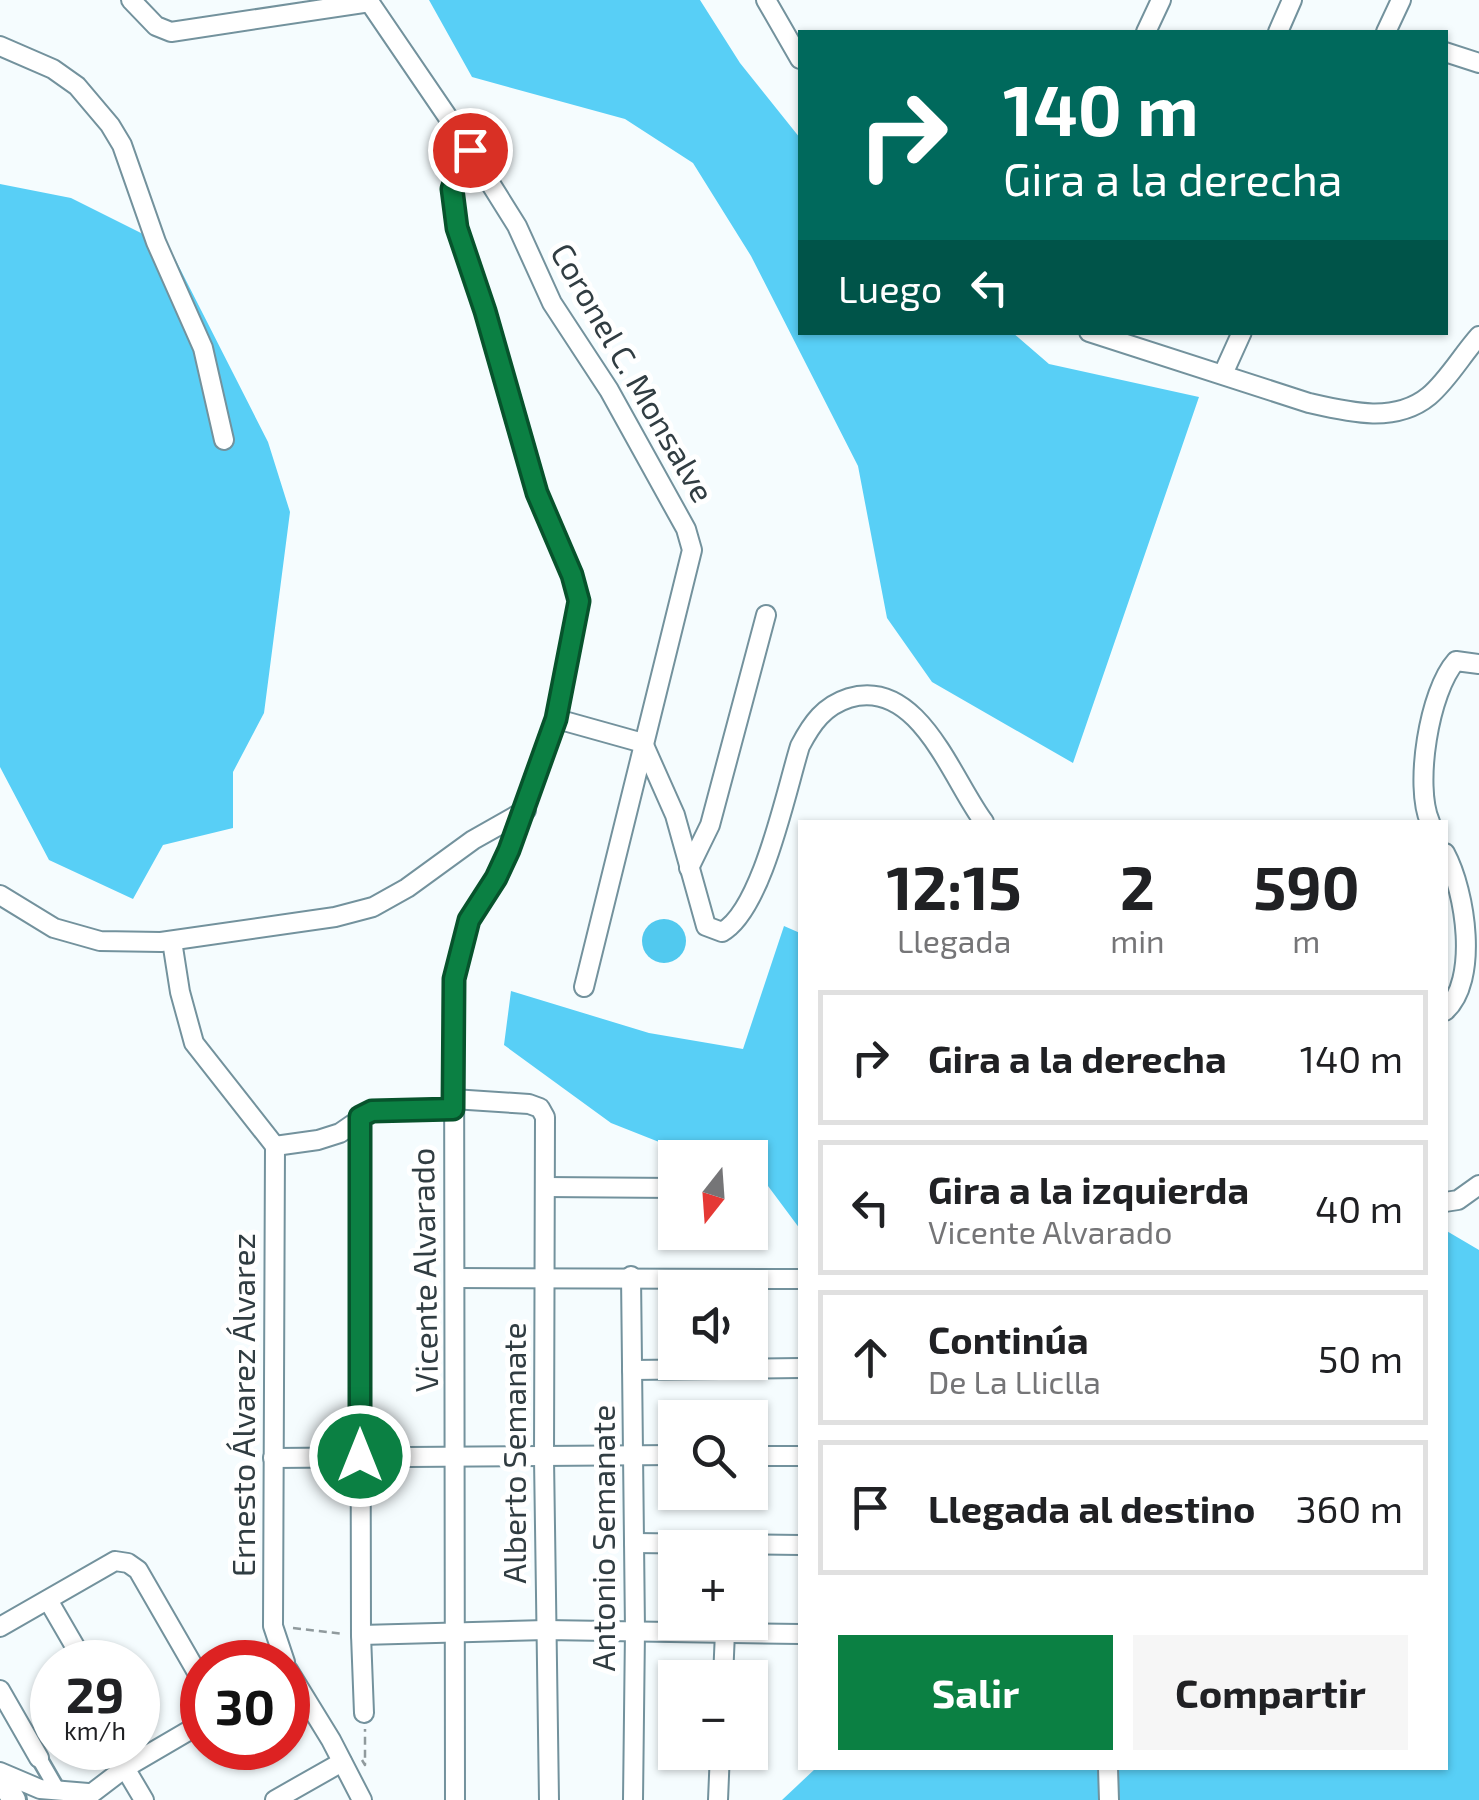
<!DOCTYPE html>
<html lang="es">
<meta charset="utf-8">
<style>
body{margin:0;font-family:"Exo 2",sans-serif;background:#f6f6f6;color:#202124;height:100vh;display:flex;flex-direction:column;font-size:38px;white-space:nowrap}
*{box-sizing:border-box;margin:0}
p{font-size:32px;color:#757577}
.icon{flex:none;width:55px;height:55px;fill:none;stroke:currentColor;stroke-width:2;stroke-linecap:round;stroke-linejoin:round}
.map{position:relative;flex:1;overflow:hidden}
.side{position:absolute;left:798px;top:820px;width:650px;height:950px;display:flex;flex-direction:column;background:#fff;border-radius:0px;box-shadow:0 2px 8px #0004}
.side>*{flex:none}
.guide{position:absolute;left:798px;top:30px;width:650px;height:305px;border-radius:0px;box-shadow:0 2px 8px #0004;background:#00695c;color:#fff;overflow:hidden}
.needle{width:65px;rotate:197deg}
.tools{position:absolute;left:658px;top:1140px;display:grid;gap:20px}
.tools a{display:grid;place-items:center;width:110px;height:110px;border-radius:0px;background:#fff;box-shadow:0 2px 8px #0004;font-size:50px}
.speed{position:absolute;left:30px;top:1640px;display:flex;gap:20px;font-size:50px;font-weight:700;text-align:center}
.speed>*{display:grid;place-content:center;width:130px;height:130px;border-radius:50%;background:#fff;box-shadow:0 2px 8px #0004;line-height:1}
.speed small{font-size:25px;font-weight:400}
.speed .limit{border:15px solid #d22;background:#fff;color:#111}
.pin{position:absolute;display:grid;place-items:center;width:85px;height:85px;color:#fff;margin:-42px;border:5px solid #fff;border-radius:50%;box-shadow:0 2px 10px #0007}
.me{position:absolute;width:110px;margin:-55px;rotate:0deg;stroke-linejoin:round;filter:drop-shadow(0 0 8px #0008)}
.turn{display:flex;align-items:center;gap:35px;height:210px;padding:0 40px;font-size:45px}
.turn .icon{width:130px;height:130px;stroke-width:2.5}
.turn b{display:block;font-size:70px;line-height:85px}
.then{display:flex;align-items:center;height:95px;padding:0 40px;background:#0003;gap:20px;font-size:38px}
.eta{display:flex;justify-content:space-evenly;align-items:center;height:170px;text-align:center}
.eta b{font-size:60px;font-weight:700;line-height:70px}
.button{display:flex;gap:20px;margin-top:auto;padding:20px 40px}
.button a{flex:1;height:115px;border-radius:0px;background:#0b8043;color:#fff;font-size:40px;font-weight:700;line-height:115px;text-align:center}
.button a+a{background:#f6f6f6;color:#202124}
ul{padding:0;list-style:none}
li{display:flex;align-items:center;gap:30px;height:135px;margin:0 20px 15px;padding:0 20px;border:5px solid #e0e0e0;border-radius:0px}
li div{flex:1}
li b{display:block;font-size:38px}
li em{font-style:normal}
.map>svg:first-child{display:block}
.forest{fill:#58cff6}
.water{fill:#51c9ef}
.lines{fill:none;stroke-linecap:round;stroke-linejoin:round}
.pedestrian-casing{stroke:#73929d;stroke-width:19}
.minor-casing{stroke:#73929d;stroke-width:22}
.tertiary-casing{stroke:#73929d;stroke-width:28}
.path{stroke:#909a9d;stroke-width:2.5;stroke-dasharray:8 5;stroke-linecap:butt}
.pedestrian{stroke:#fff;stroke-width:14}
.minor{stroke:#fff;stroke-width:18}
.tertiary{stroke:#fff;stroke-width:22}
.route-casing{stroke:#07532c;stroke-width:25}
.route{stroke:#0b8043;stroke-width:18}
.labels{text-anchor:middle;stroke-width:10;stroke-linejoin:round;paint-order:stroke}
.street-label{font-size:32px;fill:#313d42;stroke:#fff}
</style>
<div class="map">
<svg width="1479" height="1800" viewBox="0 0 1479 1800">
<rect width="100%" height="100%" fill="#f5fcfe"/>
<!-- forest -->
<g class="forest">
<polygon points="429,0 700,0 740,63 800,138 800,332 1013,333 1049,364 1199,397 1073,763 932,682 887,618 858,466 751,256 693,163 625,119 472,77"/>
<polygon points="0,184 71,198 169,247 268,442 290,512 264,713 233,772 233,828 163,845 133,899 49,860 0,767"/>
<polygon points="784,926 800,933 800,1229 768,1186 750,1179 750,1158 697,1157 611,1123 504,1045 511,991 649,1033 743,1049"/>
<polygon points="1445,1230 1479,1250 1479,1800 782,1800 816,1768 1445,1768"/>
</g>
<!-- water -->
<circle class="water" cx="664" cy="941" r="22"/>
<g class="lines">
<defs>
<polyline id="pedestrian" points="39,1758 58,1791"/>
<g id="minor">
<polyline points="131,0 156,26 171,32 370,2"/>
<polyline points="368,0 460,135 517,226 552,303 609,390 686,529 692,550 584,987"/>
<polyline points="766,0 800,59"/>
<polyline points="1146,32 1161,0"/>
<polyline points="1278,32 1292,0"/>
<polyline points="1386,32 1401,0"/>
<polyline points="0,46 53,69 77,86 110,125 122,145 156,242 203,348 224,440"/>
<polyline points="1445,52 1479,63"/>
<path d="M1089 332 1309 403C1348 412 1395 424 1429 396 1448 380 1462 355 1479 336"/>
<polyline points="1223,374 1242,332"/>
<polyline points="557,719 643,743"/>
<path d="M643 743 675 815 706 926 722 932C762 910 786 791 800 746 812 723 824 706 849 698 919 677 952 780 984 822"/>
<path d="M1430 822C1414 786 1429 691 1456 661L1479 664"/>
<path d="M1445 853C1466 892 1479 981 1445 1011"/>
<polyline points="689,868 710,825 766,615"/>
<polyline points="0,895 54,928 100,941 161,942 335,917 373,907 407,888 473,840 526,810"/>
<polyline points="172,941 180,992 194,1043 275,1146"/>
<polyline points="453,1099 529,1104 540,1108 545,1117 544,1458 549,1800"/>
<polyline points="360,1117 361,1635 364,1713"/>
<polyline points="275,1146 273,1626 285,1662"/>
<polyline points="275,1146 318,1140 340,1133 372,1111 453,1109"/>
<polyline points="545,1187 675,1188"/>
<polyline points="750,1188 757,1188"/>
<polyline points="1445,1202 1458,1200 1479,1185"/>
<polyline points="631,1276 635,1630 633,1800"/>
<polyline points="456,1278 800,1279"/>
<polyline points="632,1370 800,1368"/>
<polyline points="750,1456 800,1456"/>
<polyline points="273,1458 675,1455"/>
<polyline points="634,1543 800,1545"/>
<polyline points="48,1600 84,1662"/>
<polyline points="0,1627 115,1561 128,1563 138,1570 202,1681"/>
<polyline points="361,1635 546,1630 800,1634"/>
<polyline points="288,1670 331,1740 362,1800"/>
<polyline points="723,1678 725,1632"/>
<polyline points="0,1690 39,1758"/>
<polyline points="125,1768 144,1800"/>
<polyline points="1108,1768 1109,1800"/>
<polyline points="0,1772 40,1789 88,1793"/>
<polyline points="83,1800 125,1768 202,1723"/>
<polyline points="275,1800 342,1762"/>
<polyline points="455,1800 454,979 469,920 497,878 509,850 557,719 579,601 572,575 537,493 485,311 457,228 452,189 460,165 470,151"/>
<polyline points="718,1800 720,1752"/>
</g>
<polyline id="tertiary" points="0,1777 14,1800"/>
</defs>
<!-- pedestrian casing -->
<use href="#pedestrian" class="pedestrian-casing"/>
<!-- minor casing -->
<use href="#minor" class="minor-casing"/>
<!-- tertiary casing -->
<use href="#tertiary" class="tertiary-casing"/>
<!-- path -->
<g class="path">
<polyline points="293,1628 344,1634"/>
<polyline points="362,1760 365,1765 365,1729"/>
</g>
<!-- pedestrian -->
<use href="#pedestrian" class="pedestrian"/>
<!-- minor -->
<use href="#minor" class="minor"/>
<!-- tertiary -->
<use href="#tertiary" class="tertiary"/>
</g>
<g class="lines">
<defs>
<polyline id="route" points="360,1456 360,1117 372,1111 453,1109 454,979 469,920 496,878 509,850 556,719 579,601 572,575 537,493 485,311 457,228 452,189 460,165 470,150"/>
</defs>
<!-- route casing -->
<use href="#route" class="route-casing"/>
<!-- route -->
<use href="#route" class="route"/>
</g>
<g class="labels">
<!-- street labels -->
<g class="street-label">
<text transform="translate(632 373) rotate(60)" y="11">Coronel C. Monsalve</text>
<text transform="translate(425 1270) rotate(-91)" y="11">Vicente Alvarado</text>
<text transform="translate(244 1405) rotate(-90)" y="11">Ernesto Álvarez Álvarez</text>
<text transform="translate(515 1453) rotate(-90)" y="11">Alberto Semanate</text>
<text transform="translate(604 1538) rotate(-90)" y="11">Antonio Semanate</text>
</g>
</g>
</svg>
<div class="tools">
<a><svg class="needle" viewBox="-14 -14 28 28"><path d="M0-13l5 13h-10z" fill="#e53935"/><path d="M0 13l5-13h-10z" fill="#757577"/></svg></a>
<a><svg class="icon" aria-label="sound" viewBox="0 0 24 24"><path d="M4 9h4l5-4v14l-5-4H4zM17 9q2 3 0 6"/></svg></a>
<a><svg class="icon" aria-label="search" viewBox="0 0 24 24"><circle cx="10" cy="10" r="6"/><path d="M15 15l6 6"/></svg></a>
<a>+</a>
<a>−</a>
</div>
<div class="speed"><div>29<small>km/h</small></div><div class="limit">30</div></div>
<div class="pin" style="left:470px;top:150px;background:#d93025"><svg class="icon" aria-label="arrive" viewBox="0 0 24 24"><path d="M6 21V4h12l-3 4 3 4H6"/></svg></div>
<svg class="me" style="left:360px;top:1456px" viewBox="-20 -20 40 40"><circle r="17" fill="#0b8043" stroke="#fff" stroke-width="3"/><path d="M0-11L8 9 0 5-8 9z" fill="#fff"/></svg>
<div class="guide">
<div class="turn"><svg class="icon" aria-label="right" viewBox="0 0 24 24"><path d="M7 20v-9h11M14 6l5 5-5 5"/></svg><div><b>140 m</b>Gira a la derecha</div></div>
<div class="then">Luego<svg class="icon" aria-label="left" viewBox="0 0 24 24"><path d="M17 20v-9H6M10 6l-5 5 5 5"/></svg></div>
</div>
<section class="side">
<div class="eta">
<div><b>12:15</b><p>Llegada</p></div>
<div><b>2</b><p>min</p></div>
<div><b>590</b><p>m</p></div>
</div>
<ul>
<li><svg class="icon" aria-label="right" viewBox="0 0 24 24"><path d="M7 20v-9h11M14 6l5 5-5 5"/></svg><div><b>Gira a la derecha</b></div><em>140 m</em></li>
<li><svg class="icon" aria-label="left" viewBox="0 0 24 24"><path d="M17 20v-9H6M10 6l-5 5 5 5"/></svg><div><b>Gira a la izquierda</b><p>Vicente Alvarado</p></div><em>40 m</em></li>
<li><svg class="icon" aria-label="ahead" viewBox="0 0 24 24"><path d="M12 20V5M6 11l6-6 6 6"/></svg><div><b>Continúa</b><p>De La Lliclla</p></div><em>50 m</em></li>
<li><svg class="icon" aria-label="arrive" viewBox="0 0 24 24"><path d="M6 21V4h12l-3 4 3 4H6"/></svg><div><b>Llegada al destino</b></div><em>360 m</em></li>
</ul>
<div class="button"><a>Salir</a><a>Compartir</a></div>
</section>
</div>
